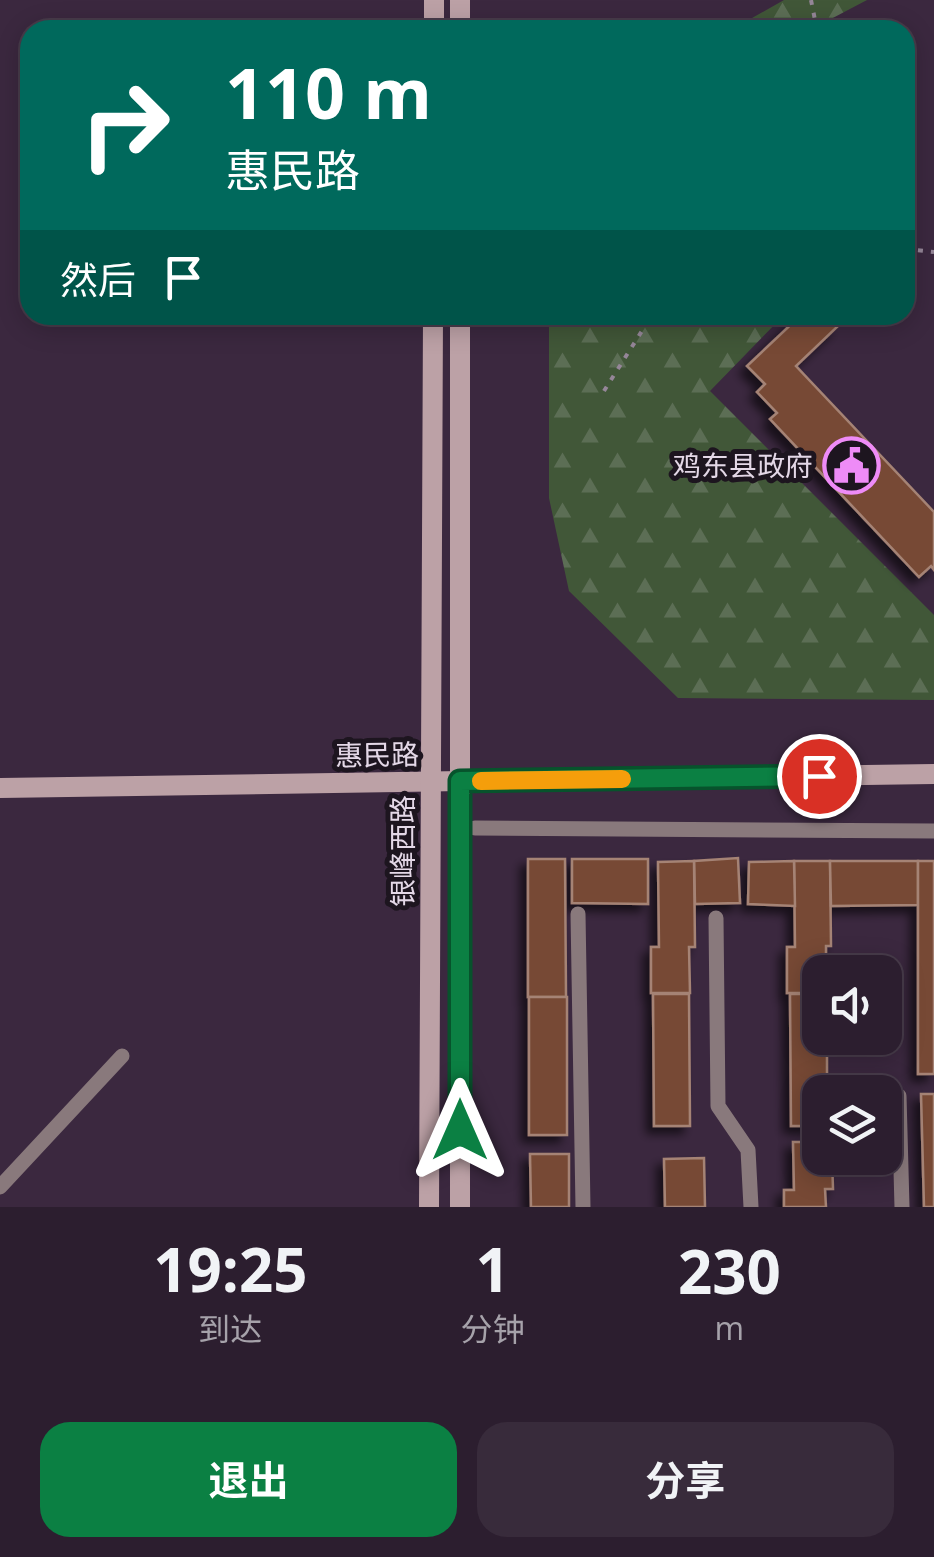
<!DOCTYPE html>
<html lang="zh">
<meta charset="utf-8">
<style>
body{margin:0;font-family:"Open Sans","Noto Sans SC",sans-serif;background:#382b3b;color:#f1f3f6;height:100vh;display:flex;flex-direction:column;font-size:38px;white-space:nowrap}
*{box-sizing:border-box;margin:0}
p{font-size:32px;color:#a6a2aa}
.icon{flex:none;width:55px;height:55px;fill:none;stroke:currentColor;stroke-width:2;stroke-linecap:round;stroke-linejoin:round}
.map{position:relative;height:1207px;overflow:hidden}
.sheet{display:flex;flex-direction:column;background:#2c1e2f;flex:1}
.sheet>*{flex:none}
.banner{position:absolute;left:20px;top:20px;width:895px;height:305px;border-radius:30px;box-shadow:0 5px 25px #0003,0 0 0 2px #483c4b;background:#00695c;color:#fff;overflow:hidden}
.controls{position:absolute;left:802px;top:955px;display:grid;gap:20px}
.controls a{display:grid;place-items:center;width:100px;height:100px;border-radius:20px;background:#2c1e2f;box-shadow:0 5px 25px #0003,0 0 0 2px #483c4b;font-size:50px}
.pin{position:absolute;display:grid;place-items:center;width:85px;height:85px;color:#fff;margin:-42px;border:5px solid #fff;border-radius:50%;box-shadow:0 2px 10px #0007}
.me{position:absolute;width:110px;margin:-55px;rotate:0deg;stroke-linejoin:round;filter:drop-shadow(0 0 8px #0008)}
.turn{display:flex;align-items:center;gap:35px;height:210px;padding:0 40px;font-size:45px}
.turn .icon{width:130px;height:130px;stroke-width:2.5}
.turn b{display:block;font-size:70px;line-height:85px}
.then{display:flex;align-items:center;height:95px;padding:0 40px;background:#0003;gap:20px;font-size:38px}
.eta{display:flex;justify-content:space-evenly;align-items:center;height:170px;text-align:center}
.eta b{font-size:60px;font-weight:700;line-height:70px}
.cta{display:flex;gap:20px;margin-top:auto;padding:20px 40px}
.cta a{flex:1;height:115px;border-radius:30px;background:#0b8043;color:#fff;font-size:40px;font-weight:700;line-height:115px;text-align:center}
.cta a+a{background:#382b3b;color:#f1f3f6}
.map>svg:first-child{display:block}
.forest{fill:url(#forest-firs)}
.building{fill:#774a35;stroke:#a58375;stroke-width:2.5;filter:url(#shadow)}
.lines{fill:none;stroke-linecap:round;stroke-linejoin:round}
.path{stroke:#958698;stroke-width:4;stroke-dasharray:5 8;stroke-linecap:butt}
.street{stroke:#89797c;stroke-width:15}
.secondary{stroke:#bca1a6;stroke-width:20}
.route-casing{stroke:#07532c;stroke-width:25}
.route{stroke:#0b8043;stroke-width:18}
.slow{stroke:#f59e0b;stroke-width:18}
.labels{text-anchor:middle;stroke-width:10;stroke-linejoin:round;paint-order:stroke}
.poi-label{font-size:28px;fill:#e4d8e7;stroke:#1d151f;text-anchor:end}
.street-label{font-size:28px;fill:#e4d8e7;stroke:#1d151f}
</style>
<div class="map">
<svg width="934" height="1207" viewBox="0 0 934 1207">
<defs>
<pattern id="forest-firs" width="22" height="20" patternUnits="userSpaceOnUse" patternTransform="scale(2.5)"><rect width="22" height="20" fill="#415738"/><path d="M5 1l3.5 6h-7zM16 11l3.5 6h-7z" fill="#5c6e55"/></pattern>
<filter id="shadow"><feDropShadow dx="-7" dy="7" stdDeviation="5" flood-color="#0009"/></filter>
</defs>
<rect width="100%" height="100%" fill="#3b283f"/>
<!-- forest -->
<g class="forest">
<polygon points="784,0 867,0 810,30 715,30 745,22"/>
<polygon points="549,315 784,315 710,391 934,615 934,700 678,698 569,591 549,498"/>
</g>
<!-- building -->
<g class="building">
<polygon points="801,315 826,315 837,327 796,366 934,512 934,570 931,566 919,577 770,419 777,413 757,392 765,384 747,366"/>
<polygon points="738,858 740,903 695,904 694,861"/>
<polygon points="528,859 565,859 566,997 528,997"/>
<polygon points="572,859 648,859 648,904 572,903"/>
<polygon points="694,861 695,947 689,947 690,993 651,993 651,947 659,947 658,862"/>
<polygon points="794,861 830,861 831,946 826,946 826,972 820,972 820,993 787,993 787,947 795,947"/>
<polygon points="794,861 795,906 748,904 749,862"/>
<polygon points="830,861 918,861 918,905 831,906"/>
<rect x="918" y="861" width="16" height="213"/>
<polygon points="653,994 689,994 690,1126 654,1126"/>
<polygon points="790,994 820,994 820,1038 827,1038 827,1092 820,1092 820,1126 791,1126"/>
<rect x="529" y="997" width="38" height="138"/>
<polygon points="921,1094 934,1094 934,1207 924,1207"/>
<polygon points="793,1142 820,1142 820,1158 832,1158 833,1189 825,1189 826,1207 784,1207 784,1190 794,1190"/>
<polygon points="530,1154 569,1154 569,1207 531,1207"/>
<polygon points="704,1158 705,1207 665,1207 664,1159"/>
</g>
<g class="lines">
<!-- path -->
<g class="path">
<polyline points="811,0 817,30"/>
<polyline points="905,249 934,252"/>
<polyline points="604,391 652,315"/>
</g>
<!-- street -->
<g class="street">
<polyline points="475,828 934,831"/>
<polyline points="578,914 583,1207"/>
<polyline points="716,918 718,1106 748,1150 751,1207"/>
<polyline points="899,1096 902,1207"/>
<polyline points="0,1187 122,1056"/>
</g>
<!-- secondary -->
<g class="secondary">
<polyline points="460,0 460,30"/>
<polyline points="434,30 434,0"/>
<polyline points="460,315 460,1207"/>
<polyline points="0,788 934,774"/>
<polyline points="429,1207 433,315"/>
</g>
</g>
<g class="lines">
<defs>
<polyline id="route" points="460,1130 460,781 819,776"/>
</defs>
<!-- route casing -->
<use href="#route" class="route-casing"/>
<!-- route -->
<use href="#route" class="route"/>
<!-- slow -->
<polyline class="slow" points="481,781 622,779"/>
</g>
<!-- icons -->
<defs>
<symbol id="civic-ring" viewBox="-11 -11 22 22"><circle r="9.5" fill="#1d151f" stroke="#ee8bf7" stroke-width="1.5"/><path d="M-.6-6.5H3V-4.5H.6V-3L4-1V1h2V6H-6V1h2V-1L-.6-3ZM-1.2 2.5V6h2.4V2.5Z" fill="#ee8bf7"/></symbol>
</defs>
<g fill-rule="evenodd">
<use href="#civic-ring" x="820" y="434" width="63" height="63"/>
</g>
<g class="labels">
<!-- poi labels -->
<g class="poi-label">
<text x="813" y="476">鸡东县政府</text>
</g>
<!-- street labels -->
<g class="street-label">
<text transform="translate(377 755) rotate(-1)" y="10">惠民路</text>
<text transform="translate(403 851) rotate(-90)" y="10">银峰西路</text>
</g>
</g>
</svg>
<div class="controls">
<a><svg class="icon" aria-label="sound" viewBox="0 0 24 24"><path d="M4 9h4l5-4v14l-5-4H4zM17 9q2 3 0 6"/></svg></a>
<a><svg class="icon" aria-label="layers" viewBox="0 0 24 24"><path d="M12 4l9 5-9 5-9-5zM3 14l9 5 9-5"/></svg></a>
</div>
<div class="pin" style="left:819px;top:776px;background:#d93025"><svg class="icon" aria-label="arrive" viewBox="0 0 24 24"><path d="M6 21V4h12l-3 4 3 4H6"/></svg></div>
<svg class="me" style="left:460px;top:1130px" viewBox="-20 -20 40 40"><path d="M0-17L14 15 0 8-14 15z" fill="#0b8043" stroke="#fff" stroke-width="4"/></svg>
<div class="banner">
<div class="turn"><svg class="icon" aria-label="right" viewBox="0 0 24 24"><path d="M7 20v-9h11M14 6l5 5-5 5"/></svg><div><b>110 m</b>惠民路</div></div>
<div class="then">然后<svg class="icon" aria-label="arrive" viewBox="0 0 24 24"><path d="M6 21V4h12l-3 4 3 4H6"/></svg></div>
</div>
</div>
<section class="sheet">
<div class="eta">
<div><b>19:25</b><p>到达</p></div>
<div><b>1</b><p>分钟</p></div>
<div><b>230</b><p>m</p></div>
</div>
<div class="cta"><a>退出</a><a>分享</a></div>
</section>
